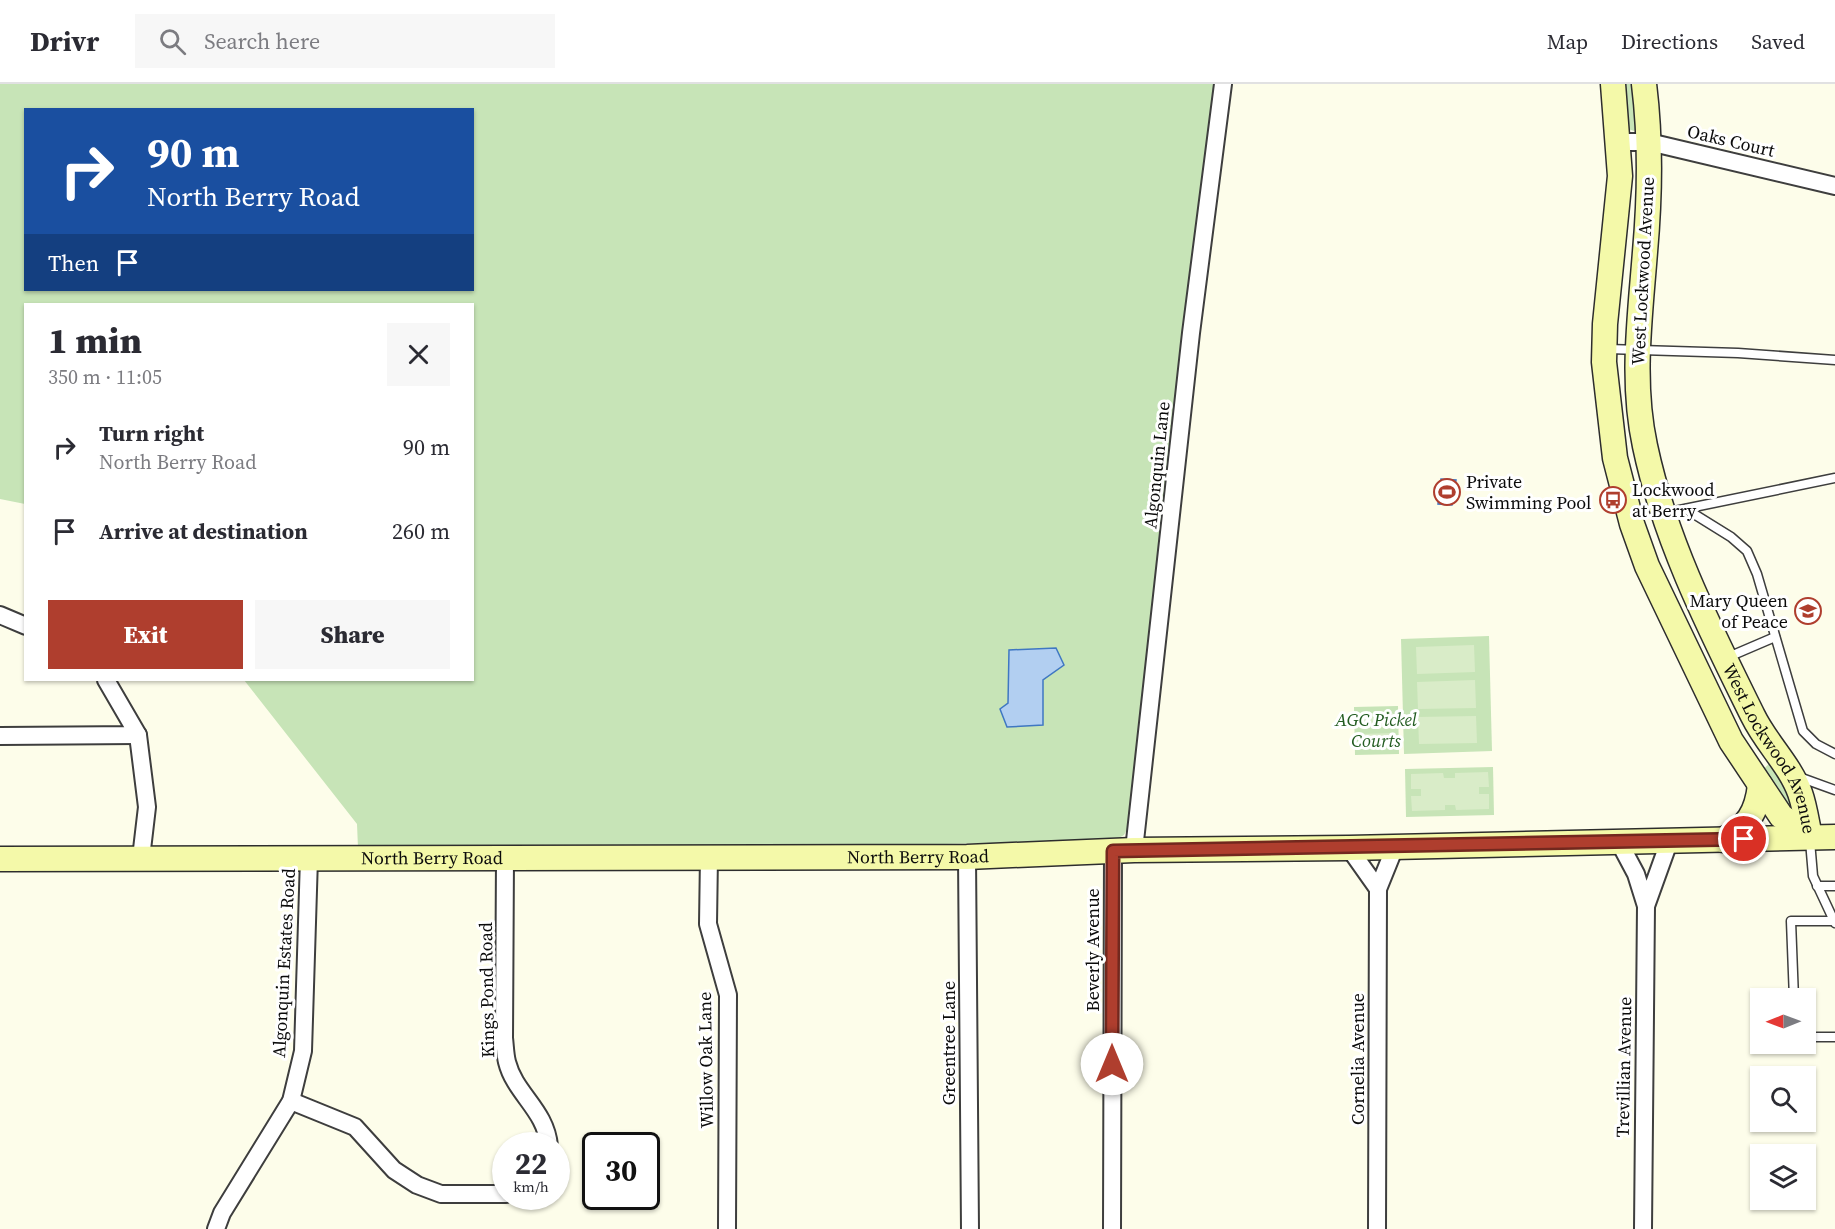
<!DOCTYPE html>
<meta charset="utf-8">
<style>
body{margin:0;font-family:"Source Serif 4",serif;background:#f7f7f7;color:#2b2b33;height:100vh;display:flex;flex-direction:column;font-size:22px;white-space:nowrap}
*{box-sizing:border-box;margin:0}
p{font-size:20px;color:#7c7c81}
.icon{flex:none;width:33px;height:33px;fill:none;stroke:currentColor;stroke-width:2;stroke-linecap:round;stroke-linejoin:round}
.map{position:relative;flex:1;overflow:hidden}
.side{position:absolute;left:24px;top:219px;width:450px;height:378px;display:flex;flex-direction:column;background:#fff;border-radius:0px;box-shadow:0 2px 4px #0004}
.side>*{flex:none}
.guide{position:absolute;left:24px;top:24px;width:450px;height:183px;border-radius:0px;box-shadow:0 2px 4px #0004;background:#1a4fa0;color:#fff;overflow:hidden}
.needle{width:39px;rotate:269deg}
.controls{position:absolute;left:1750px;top:904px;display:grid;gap:12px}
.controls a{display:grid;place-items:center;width:66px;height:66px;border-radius:0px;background:#fff;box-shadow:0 2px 4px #0004;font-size:30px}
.speed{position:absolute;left:492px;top:1048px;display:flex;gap:12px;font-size:30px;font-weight:700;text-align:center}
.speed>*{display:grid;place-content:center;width:78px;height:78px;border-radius:50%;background:#fff;box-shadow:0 2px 4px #0004;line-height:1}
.speed small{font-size:15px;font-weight:400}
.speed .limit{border:3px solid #111;border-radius:9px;background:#fff;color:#111}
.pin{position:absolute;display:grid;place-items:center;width:51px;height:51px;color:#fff;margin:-26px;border:3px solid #fff;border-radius:50%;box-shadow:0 2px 6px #0007}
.me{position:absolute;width:66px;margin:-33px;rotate:0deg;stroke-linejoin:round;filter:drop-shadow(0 0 4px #0008)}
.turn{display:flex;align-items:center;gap:21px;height:126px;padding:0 24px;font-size:27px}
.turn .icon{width:78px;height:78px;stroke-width:2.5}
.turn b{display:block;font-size:42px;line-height:51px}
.then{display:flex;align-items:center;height:57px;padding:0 24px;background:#0003;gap:12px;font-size:22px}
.round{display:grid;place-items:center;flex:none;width:63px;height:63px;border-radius:0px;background:#f7f7f7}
.overview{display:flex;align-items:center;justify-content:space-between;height:102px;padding:0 24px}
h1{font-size:36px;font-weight:800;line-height:45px}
.button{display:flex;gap:12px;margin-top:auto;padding:12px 24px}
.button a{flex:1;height:69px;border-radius:0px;background:#af3e2e;color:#fff;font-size:24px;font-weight:800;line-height:69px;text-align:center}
.button a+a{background:#f7f7f7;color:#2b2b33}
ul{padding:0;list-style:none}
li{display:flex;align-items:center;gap:18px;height:84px;padding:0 24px}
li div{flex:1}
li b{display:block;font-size:22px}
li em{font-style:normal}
header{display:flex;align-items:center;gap:36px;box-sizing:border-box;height:84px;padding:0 30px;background:#fff;border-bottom:2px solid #e1e1e2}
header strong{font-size:28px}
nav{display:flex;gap:33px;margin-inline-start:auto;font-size:21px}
.search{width:420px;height:54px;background:#f7f7f7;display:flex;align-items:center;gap:15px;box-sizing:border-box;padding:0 21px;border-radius:0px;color:#7c7c81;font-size:22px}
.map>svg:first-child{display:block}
.green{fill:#c7e4b7;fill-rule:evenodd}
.pitch{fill:#d9ecc8}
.water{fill:#b2cff1;stroke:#3f77c2;stroke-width:1.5}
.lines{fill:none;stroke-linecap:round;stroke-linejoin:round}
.service-casing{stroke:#3e3e3e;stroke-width:11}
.minor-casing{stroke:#3e3e3e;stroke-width:20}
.secondary-casing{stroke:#2d2d2d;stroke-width:27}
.service{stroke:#fff;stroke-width:8}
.minor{stroke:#fff;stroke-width:16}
.secondary{stroke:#f4f9a9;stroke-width:24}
.route-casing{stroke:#72281e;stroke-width:15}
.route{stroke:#af3e2e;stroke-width:10}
.labels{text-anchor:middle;stroke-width:6;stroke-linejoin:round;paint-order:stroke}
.street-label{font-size:18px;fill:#0b0b0b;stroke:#fff}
.poi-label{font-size:18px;fill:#0b0b0b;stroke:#fff;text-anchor:start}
.park-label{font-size:18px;font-style:italic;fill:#235c21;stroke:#fff}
</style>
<header>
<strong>Drivr</strong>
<div class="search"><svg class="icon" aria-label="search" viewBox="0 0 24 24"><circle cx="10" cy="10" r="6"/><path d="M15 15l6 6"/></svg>Search here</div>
<nav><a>Map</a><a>Directions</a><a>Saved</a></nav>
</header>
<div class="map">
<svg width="1835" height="1145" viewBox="0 0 1835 1145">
<rect width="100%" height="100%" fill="#fdfdea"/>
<!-- green -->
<g class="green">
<path d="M0 0H1216L1131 738 1124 751 1114 757 824 762 358 764 357 740 244 596H472V220H26L25 420 0 415ZM26 26H472V206H26Z"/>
<polygon points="1621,0 1636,0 1639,44 1634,47 1628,45"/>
<polygon points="1489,552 1492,667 1404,670 1401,555"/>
<polygon points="1398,622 1399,670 1355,671 1354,623"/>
<polygon points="1770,679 1784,696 1795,724 1790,727 1759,689"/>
<polygon points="1493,683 1494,731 1406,733 1405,685"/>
</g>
<!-- pitch -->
<g class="pitch">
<polygon points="1474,561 1475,588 1417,590 1416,563"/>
<polygon points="1475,596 1476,624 1418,625 1417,598"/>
<polygon points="1360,629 1393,629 1393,643 1361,644"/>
<polygon points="1476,632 1477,659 1419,660 1418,633"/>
<polygon points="1394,649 1394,664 1361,665 1361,650"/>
<polygon points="1488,688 1489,703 1479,703 1479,710 1489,710 1489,725 1456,726 1455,721 1445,721 1445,726 1412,727 1411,712 1421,712 1421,705 1411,705 1411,690 1443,689 1444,694 1455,694 1455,689"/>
</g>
<!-- water -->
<g class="water">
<polygon points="1441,395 1456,396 1452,421 1438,420"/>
<polygon points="1056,564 1064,581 1043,596 1043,641 1007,643 1000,625 1008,619 1009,566"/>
</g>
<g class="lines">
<defs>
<g id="service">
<polyline points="1608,265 1738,269 1835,276"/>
<polyline points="1686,425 1731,453 1747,467 1757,490 1803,647 1816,660 1835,670"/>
<polyline points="1665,429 1835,394"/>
<polyline points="1726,574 1775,553"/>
<polyline points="1799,693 1835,706"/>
<polyline points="1810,757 1813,792 1835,839"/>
<polyline points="1817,802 1835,802"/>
<polyline points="1794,915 1791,837 1834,837"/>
<polyline points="1806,953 1835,953"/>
</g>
<g id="minor">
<polyline points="1618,58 1649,58 1835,102"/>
<polyline points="0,531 26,542"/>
<polyline points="138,651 147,723 141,774"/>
<polyline points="0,652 138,651 106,596"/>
<polyline points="1619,758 1636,790 1646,822 1669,758"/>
<polyline points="1349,764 1378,805 1395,763"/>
<polyline points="1134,766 1191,249 1223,0"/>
<polyline points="709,772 708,840 728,911 727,1145"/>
<path d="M505 773 504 954C505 962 505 970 507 978 515 1010 546 1026 549 1062"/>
<polyline points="967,773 970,1145"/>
<polyline points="291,1017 355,1043 394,1086 417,1101 441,1110 506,1110"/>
<polyline points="216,1145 222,1129 291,1017 303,967 309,774"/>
<polyline points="1112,1145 1113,767"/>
<polyline points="1377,1145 1378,805"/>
<polyline points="1643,1145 1646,822"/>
</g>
<g id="secondary">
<polyline points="1613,0 1620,92 1605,240 1604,278 1615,374 1632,440 1647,482 1731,657 1781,732 1810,753"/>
<path id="s1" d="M1644 0C1651 56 1650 112 1645 168 1640 233 1631 298 1645 362 1665 457 1710 545 1753 632 1766 659 1790 681 1800 709 1805 723 1807 739 1810 753"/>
<path d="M1723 756C1748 743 1757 728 1760 701"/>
<path id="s2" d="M0 775 967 773 1134 766 1349 764 1835 753"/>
</g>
</defs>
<!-- service casing -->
<use href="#service" class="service-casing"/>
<!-- minor casing -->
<use href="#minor" class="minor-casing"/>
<!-- secondary casing -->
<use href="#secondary" class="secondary-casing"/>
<!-- service -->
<use href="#service" class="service"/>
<!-- minor -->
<use href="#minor" class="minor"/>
<!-- secondary -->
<use href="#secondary" class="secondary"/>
</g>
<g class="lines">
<defs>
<polyline id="route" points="1112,980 1113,767 1744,755"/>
</defs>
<!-- route casing -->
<use href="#route" class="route-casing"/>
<!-- route -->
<use href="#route" class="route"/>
</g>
<!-- icons -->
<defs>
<symbol id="stadium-ring" viewBox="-11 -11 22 22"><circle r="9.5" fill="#fff" stroke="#af3e2e" stroke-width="1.5"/><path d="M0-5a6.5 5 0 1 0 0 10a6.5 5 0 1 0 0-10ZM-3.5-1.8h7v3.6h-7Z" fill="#af3e2e"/></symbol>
<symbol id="bus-ring" viewBox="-11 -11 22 22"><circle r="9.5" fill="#fff" stroke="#af3e2e" stroke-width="1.5"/><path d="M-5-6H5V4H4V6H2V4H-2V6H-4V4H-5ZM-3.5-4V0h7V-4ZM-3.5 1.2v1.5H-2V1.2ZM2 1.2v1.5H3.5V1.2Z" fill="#af3e2e"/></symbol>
<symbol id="school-ring" viewBox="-11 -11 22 22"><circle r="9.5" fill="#fff" stroke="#af3e2e" stroke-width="1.5"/><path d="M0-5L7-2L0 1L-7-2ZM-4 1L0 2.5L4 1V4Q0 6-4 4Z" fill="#af3e2e"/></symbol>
</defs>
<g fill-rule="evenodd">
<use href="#stadium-ring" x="1432" y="393" width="30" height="30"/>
<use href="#bus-ring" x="1598" y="401" width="30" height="30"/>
<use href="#school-ring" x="1793" y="512" width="30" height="30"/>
</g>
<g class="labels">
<!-- street labels -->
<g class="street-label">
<text transform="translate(1731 57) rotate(13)" y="6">Oaks Court</text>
<text transform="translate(1643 187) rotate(-87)" y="6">West Lockwood Avenue</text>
<text transform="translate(1157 381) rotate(-84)" y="6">Algonquin Lane</text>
<text dy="6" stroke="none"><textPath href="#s1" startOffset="692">West Lockwood Avenue</textPath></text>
<text dy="6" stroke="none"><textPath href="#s2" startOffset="918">North Berry Road</textPath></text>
<text dy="6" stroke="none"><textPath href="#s2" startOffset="432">North Berry Road</textPath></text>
<text transform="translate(1093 866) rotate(-90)" y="6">Beverly Avenue</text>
<text transform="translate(284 879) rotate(-87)" y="6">Algonquin Estates Road</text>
<text transform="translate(487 906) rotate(-91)" y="6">Kings Pond Road</text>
<text transform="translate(949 959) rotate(-90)" y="6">Greentree Lane</text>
<text transform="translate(1358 975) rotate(-90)" y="6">Cornelia Avenue</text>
<text transform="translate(706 976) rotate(-91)" y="6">Willow Oak Lane</text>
<text transform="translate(1624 983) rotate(-89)" y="6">Trevillian Avenue</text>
</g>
<!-- poi labels -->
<g class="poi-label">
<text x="1466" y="404">Private<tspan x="1466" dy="21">Swimming Pool</tspan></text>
<text x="1632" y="412">Lockwood<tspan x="1632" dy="21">at Berry</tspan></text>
<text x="1788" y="523" text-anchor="end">Mary Queen<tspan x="1788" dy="21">of Peace</tspan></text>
</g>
<!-- park labels -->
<g class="park-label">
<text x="1376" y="642">AGC Pickel<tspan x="1376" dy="21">Courts</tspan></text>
</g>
</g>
</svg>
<div class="controls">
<a><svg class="needle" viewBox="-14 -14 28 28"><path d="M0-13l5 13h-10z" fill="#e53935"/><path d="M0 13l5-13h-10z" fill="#7c7c81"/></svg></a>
<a><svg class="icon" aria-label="search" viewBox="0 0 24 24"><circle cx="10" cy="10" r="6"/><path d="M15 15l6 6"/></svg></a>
<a><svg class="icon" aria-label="layers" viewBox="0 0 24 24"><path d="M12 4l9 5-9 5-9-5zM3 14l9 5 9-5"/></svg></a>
</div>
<div class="speed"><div>22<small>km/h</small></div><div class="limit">30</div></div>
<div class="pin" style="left:1744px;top:755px;background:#d93025"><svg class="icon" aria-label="arrive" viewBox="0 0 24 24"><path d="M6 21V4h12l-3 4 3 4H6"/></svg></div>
<svg class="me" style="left:1112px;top:980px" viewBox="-20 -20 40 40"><circle r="19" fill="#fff"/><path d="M0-13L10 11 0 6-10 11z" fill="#af3e2e"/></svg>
<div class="guide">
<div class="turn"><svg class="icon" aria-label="right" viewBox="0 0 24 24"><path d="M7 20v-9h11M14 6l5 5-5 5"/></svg><div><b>90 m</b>North Berry Road</div></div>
<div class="then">Then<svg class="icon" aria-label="arrive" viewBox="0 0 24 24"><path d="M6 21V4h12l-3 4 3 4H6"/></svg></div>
</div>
<section class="side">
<div class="overview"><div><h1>1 min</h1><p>350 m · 11:05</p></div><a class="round"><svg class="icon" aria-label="close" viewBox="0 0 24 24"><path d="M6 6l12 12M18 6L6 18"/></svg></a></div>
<ul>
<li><svg class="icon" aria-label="right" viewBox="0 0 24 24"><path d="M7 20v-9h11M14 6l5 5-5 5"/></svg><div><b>Turn right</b><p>North Berry Road</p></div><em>90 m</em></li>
<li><svg class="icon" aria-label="arrive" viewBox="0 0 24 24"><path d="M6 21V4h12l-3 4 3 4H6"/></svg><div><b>Arrive at destination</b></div><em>260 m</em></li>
</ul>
<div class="button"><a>Exit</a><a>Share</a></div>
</section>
</div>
